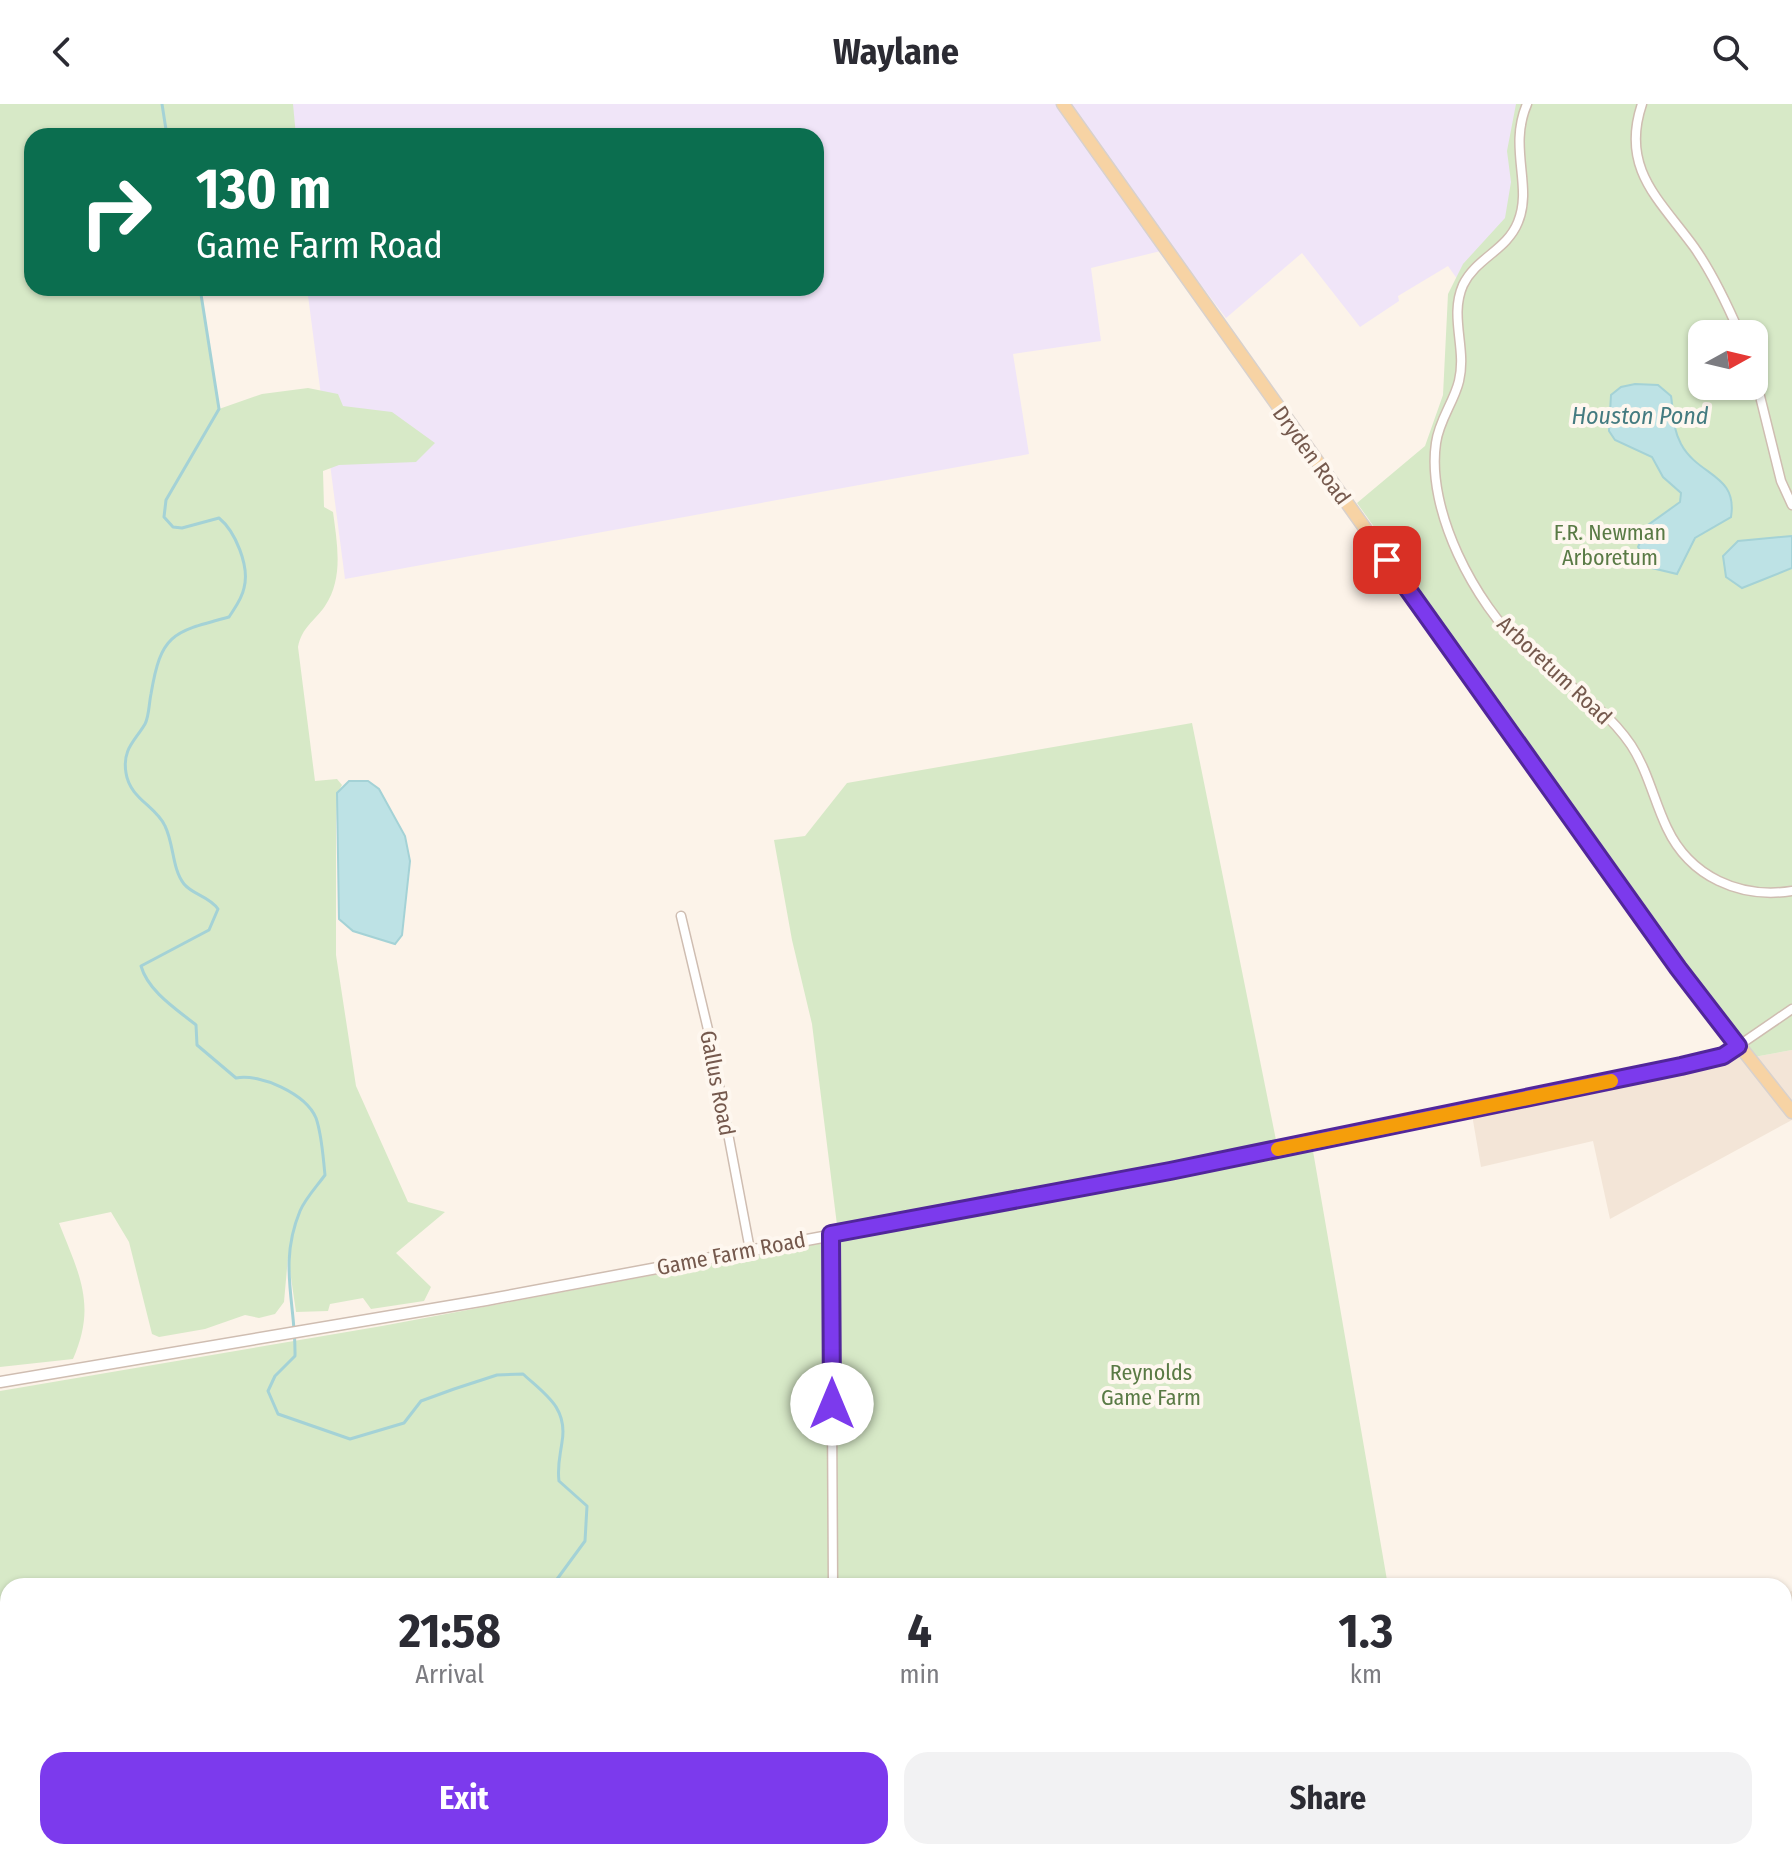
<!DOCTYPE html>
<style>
body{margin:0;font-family:"Fira Sans Condensed",sans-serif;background:#f2f2f3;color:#2b2b33;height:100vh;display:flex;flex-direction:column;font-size:30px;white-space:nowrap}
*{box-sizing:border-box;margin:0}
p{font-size:26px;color:#7c7c81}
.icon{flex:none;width:44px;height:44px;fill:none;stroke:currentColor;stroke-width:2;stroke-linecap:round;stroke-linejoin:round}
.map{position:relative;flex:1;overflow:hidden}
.details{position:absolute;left:0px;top:1474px;width:1792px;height:282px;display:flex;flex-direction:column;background:#fff;border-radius:24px 24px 0 0;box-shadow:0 2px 6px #0004}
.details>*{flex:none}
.guide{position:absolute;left:24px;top:24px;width:800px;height:168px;border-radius:24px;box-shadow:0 2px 6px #0004;background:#0b6e4f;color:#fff;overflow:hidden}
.needle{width:52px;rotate:82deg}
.controls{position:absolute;left:1688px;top:216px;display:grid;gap:16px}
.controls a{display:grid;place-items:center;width:80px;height:80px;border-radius:16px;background:#fff;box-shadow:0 2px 6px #0004;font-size:40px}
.pin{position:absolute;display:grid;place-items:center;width:68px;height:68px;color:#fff;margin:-34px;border-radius:16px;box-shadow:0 4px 12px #0006}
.me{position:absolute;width:88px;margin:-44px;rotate:0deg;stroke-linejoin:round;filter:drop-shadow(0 0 6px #0008)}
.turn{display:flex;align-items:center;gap:28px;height:168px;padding:0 40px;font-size:36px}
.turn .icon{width:104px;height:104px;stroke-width:2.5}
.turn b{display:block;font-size:56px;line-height:68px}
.eta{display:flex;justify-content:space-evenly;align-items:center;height:136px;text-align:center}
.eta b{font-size:48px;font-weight:700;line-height:56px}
.cta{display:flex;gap:16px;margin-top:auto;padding:16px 40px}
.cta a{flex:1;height:92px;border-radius:24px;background:#7c3aed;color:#fff;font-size:32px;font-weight:700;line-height:92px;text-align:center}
.cta a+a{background:#f2f2f3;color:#2b2b33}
header{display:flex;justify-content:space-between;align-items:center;height:104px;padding:0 40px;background:#fff;font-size:36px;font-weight:700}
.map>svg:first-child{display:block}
.residential{fill:#f3e5d7}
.education{fill:#f0e5f8}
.green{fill:#d7e9c7;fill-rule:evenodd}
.water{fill:#bde2e5;stroke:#a4d2d6;stroke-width:2}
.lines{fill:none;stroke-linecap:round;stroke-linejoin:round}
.stream{stroke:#a4d2d6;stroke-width:3}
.minor-casing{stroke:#cfbdb1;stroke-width:11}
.tertiary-casing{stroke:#cfbdb1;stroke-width:13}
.primary-casing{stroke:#d8d1cd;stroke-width:15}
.minor{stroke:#fff;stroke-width:8}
.tertiary{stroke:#fff;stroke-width:10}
.primary{stroke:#f7d3a4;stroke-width:12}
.route-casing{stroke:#51269a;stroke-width:20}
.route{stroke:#7c3aed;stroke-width:14}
.slow{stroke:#f59e0b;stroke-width:14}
.labels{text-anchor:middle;stroke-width:8;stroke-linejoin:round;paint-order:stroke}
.street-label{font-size:22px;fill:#75594d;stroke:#fef7ef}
.park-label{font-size:22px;fill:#597a45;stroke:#fef7ef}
.water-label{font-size:24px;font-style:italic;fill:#447b80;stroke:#fef7ef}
</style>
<header><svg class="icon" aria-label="back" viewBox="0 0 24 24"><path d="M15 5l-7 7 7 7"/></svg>Waylane<svg class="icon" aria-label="search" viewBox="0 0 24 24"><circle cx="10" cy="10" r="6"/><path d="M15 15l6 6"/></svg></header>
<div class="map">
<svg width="1792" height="1755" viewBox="0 0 1792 1755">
<rect width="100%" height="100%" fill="#fcf3e9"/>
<!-- residential -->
<g class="residential">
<polygon points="1738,942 1792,1008 1792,1016 1610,1115 1593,1037 1481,1063 1471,1005 1681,962"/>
<polygon points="1792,946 1792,998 1754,953"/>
<polygon points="1792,1487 1792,1755 1435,1755 1434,1748 1784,1748 1784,1490"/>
</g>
<!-- education -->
<polygon class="education" points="283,0 1524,0 1516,116 1460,179 1448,162 1398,192 1399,197 1360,223 1302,149 1226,214 1173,144 1091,164 1101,237 1013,250 1029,350 345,475 307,184 816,184 816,32 287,32"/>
<!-- green -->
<g class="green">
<path d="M0 0H293L296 32H32V184H200L219 305 262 290 308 284 338 290 343 302 392 308 435 339 416 358 339 361 323 367 324 403 333 408C337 439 344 474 325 502 314 518 302 523 298 543L315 677 337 675 342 681 337 690 336 720V851L356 982 408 1098 445 1108 396 1149 431 1183 424 1197 371 1205 363 1194 330 1200 328 1207 296 1208 288 1153 284 1198 275 1210 259 1214 245 1211 205 1225 159 1233 152 1230 129 1138 111 1108 59 1119C79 1170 97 1201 73 1255L0 1263Z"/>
<path d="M1516 0H1792V946L1754 953 1357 399 1425 342 1443 291 1448 190 1463 160 1505 114 1511 78 1507 47ZM1702 230H1754V282H1702Z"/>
<polygon points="1192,619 1277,1041 837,1121 812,920 792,836 774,736 805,732 847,679"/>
<polygon points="1313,1047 1388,1482 8,1482 8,1748 135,1748 95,1755 0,1755 0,1287 382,1222"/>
<polygon points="417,1748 1434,1748 1435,1755 419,1755"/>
</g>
<!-- water -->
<g class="water">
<path d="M1635 280 1658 281 1671 292C1674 310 1672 323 1681 340 1699 373 1738 370 1731 413L1695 434 1677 470 1652 464 1638 443 1648 421 1680 398 1681 389 1663 373 1652 353 1615 336 1609 327 1611 291 1621 283Z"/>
<polygon points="1792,432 1792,464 1742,484 1726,473 1723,452 1738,437"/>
<polygon points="349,677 368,677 379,685 405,732 410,757 402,831 395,840 353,827 339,815 337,689"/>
</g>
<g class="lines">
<!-- stream -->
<g class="stream">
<polyline points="162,0 167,32"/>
<path d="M200 184 219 305 166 396 164 413 173 423 182 424 219 414C235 427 250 462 244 484 242 495 234 505 229 513 172 528 161 530 151 590 149 599 149 613 145 620 135 637 122 645 126 669 130 695 156 702 165 722 174 740 172 765 184 780 193 791 209 792 218 805L209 826 141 862C148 887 176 905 196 921L197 941 236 974C260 969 306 990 316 1014 322 1031 323 1053 325 1071 317 1082 305 1095 300 1107 278 1160 296 1199 295 1252L275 1272 268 1287 278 1310 350 1335 404 1319 421 1297 454 1285 497 1271 523 1270C546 1291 568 1304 562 1338 560 1353 557 1362 559 1377L587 1402 585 1437 552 1482"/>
<polyline points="645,1748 648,1755"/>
</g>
<defs>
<g id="minor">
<path d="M1527 0C1508 44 1533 82 1518 118 1507 146 1476 154 1463 181 1449 213 1467 244 1459 277 1454 298 1439 316 1436 339 1426 406 1475 500 1524 544 1560 576 1604 601 1631 641 1648 667 1654 697 1667 724 1690 773 1740 795 1792 787"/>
<path d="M1642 0C1620 65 1660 96 1694 143 1713 170 1727 200 1740 230"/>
<polyline points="1754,268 1781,377 1792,401"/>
<polyline points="681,812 710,934 750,1146"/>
<polyline points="1738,942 1792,905"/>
<polyline points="831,1130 833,1482"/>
<polyline points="1784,1543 1792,1540"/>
<polyline points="1784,1634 1792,1622"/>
<polyline points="1784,1715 1792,1709"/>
<polyline points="1762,1748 1765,1755"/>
<polyline points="837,1755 838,1748"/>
<polyline points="1704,1755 1737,1748"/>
</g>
<polyline id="tertiary" points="0,1278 486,1196 1026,1095 1681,962 1723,952 1738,942"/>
<polyline id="primary" points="1063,0 1678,864 1792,1008"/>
</defs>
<!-- minor casing -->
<use href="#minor" class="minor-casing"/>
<!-- tertiary casing -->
<use href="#tertiary" class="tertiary-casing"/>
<!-- primary casing -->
<use href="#primary" class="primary-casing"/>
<!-- minor -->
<use href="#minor" class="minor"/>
<!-- tertiary -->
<use href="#tertiary" class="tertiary"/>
<!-- primary -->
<use href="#primary" class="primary"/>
</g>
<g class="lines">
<defs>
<polyline id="route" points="832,1300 831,1130 1170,1067 1681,962 1723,952 1738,942 1678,864 1387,456"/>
</defs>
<!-- route casing -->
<use href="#route" class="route-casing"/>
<!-- route -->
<use href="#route" class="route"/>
<!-- slow -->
<polyline class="slow" points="1278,1045 1611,977"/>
</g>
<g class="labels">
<!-- street labels -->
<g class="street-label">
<text transform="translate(1312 351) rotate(54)" y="8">Dryden Road</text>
<text transform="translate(1555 566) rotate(43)" y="8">Arboretum Road</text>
<text transform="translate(718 979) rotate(79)" y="8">Gallus Road</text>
<text transform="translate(731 1149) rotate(-11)" y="8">Game Farm Road</text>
</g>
<!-- park labels -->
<g class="park-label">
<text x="1610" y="436">F.R. Newman<tspan x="1610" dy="25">Arboretum</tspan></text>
<text x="1151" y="1276">Reynolds<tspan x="1151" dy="25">Game Farm</tspan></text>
</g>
<!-- water labels -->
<g class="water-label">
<text x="1640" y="320">Houston Pond</text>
</g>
</g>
</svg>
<div class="controls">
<a><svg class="needle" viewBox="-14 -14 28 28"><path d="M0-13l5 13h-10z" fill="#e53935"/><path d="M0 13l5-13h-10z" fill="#7c7c81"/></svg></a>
</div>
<div class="pin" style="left:1387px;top:456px;background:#d93025"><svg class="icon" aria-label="arrive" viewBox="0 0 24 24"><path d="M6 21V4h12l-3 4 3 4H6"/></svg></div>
<svg class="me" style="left:832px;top:1300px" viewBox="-20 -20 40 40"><circle r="19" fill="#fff"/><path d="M0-13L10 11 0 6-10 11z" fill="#7c3aed"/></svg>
<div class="guide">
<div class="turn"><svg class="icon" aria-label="right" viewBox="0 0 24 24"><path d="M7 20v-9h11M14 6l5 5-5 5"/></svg><div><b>130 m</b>Game Farm Road</div></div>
</div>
<section class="details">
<div class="eta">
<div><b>21:58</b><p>Arrival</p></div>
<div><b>4</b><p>min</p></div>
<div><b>1.3</b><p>km</p></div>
</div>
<div class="cta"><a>Exit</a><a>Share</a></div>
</section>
</div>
